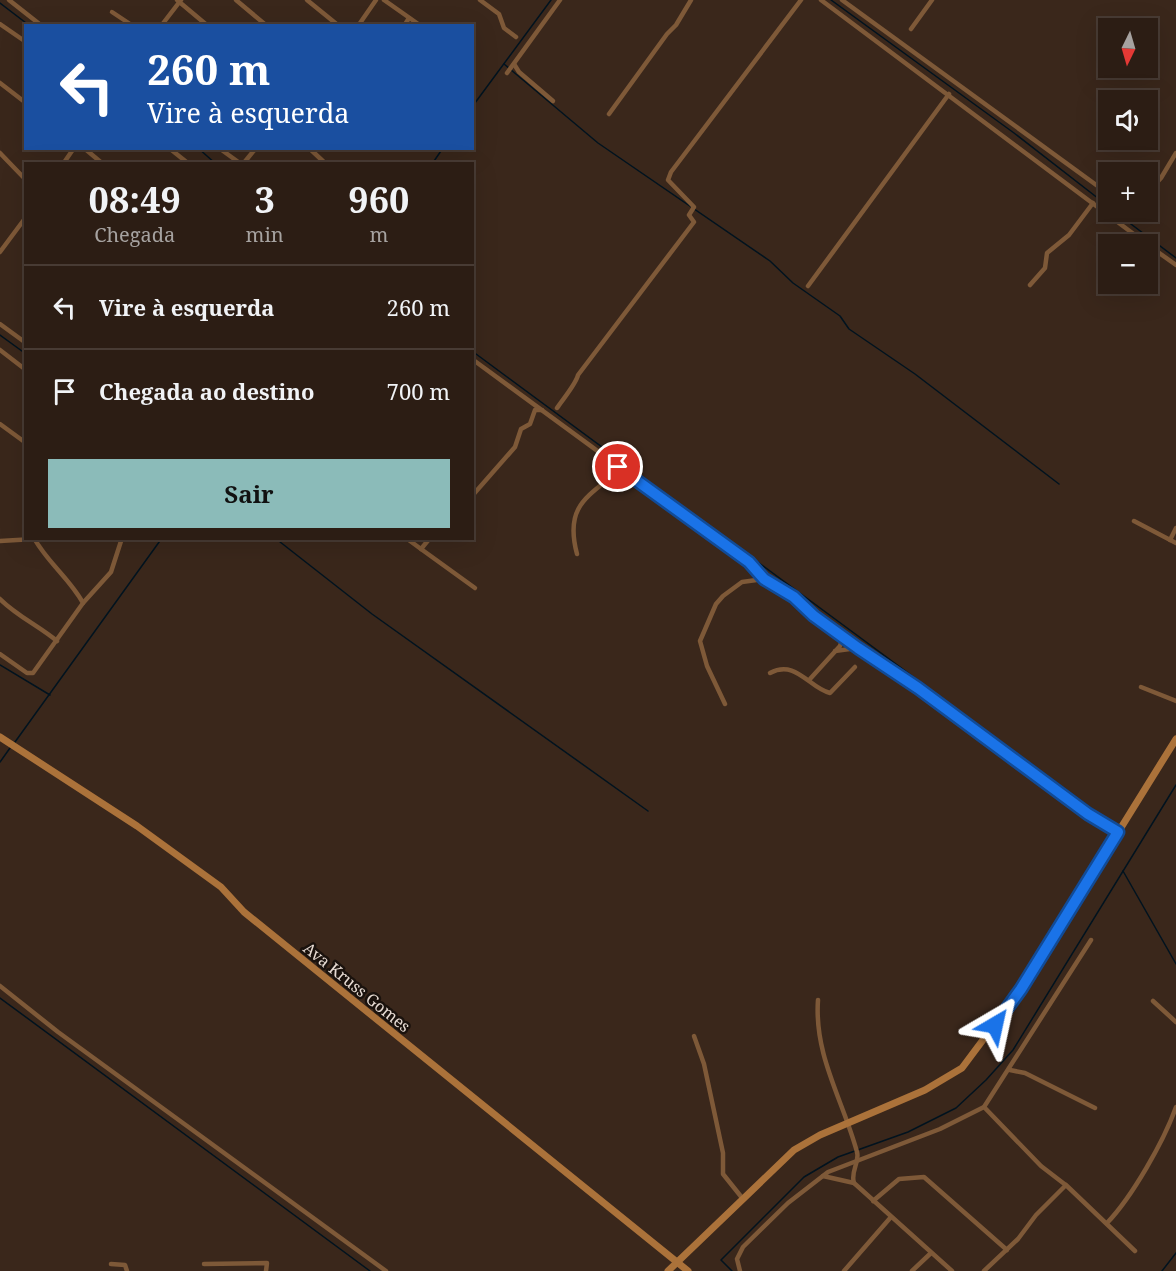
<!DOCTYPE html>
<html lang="pt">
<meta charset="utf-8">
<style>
body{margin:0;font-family:"Noto Serif",serif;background:#382a22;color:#f1f3f6;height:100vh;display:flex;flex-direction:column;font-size:22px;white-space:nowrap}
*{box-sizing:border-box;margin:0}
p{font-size:20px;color:#a6a2a0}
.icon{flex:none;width:33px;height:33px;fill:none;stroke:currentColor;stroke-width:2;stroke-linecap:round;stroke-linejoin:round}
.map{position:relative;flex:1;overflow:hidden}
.drawer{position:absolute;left:24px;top:162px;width:450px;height:378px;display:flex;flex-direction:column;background:#2c1d14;border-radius:0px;box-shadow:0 6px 24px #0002,0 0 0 2px #483b34}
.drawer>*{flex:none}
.banner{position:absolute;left:24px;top:24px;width:450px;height:126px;border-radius:0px;box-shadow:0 6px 24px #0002,0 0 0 2px #483b34;background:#1a4fa0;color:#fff;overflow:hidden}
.needle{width:39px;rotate:185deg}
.tools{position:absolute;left:1098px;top:18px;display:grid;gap:12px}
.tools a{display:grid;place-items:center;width:60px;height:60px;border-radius:0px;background:#2c1d14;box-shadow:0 6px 24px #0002,0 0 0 2px #483b34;font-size:30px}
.pin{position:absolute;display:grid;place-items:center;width:51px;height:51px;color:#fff;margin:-26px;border:3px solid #fff;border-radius:50%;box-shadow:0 2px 6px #0007}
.me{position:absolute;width:66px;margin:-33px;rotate:36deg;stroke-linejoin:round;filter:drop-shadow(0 0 4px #0008)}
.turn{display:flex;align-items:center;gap:21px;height:126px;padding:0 24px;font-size:27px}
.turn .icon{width:78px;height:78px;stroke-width:2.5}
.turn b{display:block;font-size:42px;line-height:51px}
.eta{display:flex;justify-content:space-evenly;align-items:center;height:102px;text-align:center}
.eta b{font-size:36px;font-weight:700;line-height:42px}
.action{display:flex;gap:12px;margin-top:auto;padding:12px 24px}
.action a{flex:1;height:69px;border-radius:0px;background:#8bbbb9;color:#111;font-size:24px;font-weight:700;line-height:69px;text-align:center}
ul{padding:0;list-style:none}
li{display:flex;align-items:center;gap:18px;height:84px;padding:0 24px;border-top:2px solid #483b34}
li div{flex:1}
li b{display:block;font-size:22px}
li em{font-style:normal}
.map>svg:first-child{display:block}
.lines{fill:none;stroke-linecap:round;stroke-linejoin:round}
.stream{stroke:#01131f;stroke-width:1.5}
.street{stroke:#7e5938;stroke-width:4.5}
.secondary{stroke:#ab723a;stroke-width:7}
.route-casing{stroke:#114b97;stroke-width:15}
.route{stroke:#1a73e8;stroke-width:10}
.labels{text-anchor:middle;stroke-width:5;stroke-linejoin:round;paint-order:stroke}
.street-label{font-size:16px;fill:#e7dbd3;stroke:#1a120d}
</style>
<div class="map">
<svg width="1176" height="1271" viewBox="0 0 1176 1271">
<rect width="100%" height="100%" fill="#3a271b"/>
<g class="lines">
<!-- stream -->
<g class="stream">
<polyline points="831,0 1014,133 1108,206"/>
<polyline points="0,3 30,26"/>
<polyline points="504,64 598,143 770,261 793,283 840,316 849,329 915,374 1059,484"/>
<polyline points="472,107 551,0"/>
<polyline points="198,148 216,164"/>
<polyline points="432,164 443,148"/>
<polyline points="1115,212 1176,258"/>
<polyline points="0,335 26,354"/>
<polyline points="472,351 1099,814"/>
<polyline points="275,538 372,614 648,811"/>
<polyline points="0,665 50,695"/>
<polyline points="15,742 162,538"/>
<polyline points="0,762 10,748"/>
<polyline points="1123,871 1176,964"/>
<polyline points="0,998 370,1271"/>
<polyline points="732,1271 721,1260 804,1177 838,1157 908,1132 956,1108 986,1080 1013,1050 1176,785"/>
<polyline points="1162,1271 1176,1253"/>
</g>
<!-- street -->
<g class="street">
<polyline points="9,0 42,26"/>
<polyline points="177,0 208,26"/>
<polyline points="236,0 267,26"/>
<polyline points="307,0 339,26"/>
<polyline points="384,0 421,26"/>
<polyline points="480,0 499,14 504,28 516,37"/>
<polyline points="821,0 1147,244"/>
<polyline points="842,0 1099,187 1108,191"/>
<polyline points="112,12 133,26"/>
<polyline points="0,24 26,42"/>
<polyline points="161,26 181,0"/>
<polyline points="358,26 376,0"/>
<polyline points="404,26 409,18"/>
<polyline points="911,29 932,0"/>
<polyline points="514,64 519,72 553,101"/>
<polyline points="507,73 560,0"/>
<polyline points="0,83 26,103"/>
<polyline points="609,114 667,34 676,25 691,0"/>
<polyline points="84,148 103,164"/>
<polyline points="169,148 189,164"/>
<polyline points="219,148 241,164"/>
<polyline points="309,148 326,164"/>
<polyline points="0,153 26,180"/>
<polyline points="63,164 74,148"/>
<polyline points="243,164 256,148"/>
<polyline points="1148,192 1161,178 1176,153"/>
<polyline points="1148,245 1176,265"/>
<polyline points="0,252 26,217"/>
<polyline points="1030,285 1045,268 1047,253 1069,235 1093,203"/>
<polyline points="808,286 949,94"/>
<polyline points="0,324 26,343"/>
<polyline points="0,350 26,370"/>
<polyline points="472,359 749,562 764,579 794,597 858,648 918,688 1088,814 1118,832"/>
<path d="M557 408C563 399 576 384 578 375L694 222 689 215 694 207 668 180 671 172 801 0"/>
<polyline points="0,424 26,443"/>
<polyline points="472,496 515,447 521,429 530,424 535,410 542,410"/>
<polyline points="1134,521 1176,543"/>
<polyline points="406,538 421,549"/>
<polyline points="430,538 421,549 475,588"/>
<polyline points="1170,540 1176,528"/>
<polyline points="0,541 34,539"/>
<path d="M577 554C564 505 588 497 621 469"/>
<path d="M0 599C17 616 39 626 57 641"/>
<polyline points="83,603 111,572 122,538"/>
<polyline points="835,651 857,648"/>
<path d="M0 654 27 673H33L83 603C70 579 47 562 34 538"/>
<path d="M770 673C796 659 809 688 830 693L855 667"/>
<polyline points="810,679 840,646 843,637"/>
<polyline points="1141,687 1176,701"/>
<polyline points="725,704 707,666 700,641 716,604 723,596 742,582 764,579"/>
<polyline points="0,986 58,1032 386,1271"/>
<path d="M818 1000C814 1056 843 1100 857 1152 860 1162 850 1172 854 1183L952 1271"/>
<polyline points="1153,1001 1176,1022"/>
<polyline points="694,1036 704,1064 723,1153 723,1174 743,1199"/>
<polyline points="1010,1070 1025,1073 1095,1108"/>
<polyline points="984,1107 1041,1166 1067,1186 1135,1251"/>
<polyline points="823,1176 854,1183"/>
<polyline points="873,1201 899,1179 924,1177 1007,1250"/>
<path d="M1107 1223C1132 1197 1164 1141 1176 1107"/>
<polyline points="111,1264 125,1265 127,1271"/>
<polyline points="204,1264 267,1263 266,1271"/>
<polyline points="740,1271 737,1259 743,1247 788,1203 828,1172 940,1129 984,1107 1091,940"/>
<polyline points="844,1271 891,1217"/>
<polyline points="912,1271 931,1253"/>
<polyline points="984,1271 1018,1239 1036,1215 1066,1185"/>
</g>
<!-- secondary -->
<g class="secondary">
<polyline points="0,737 137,826 221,887 244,912 688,1271"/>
<polyline points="668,1271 794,1150 820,1135 925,1090 962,1068 1021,989 1176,739"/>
</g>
</g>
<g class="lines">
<defs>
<polyline id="route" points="618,467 749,562 764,579 794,597 814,616 858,648 918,688 1088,814 1118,832 1021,989 995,1025"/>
</defs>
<!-- route casing -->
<use href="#route" class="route-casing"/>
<!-- route -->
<use href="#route" class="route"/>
</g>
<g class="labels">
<!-- street labels -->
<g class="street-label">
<text transform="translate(357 987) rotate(39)" y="6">Ava Kruss Gomes</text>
</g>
</g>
</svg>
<div class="tools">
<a><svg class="needle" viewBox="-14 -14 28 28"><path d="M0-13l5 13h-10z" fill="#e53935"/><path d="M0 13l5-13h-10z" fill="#a6a2a0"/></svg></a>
<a><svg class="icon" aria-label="sound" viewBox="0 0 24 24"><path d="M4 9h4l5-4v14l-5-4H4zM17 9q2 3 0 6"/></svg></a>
<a>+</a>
<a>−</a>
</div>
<div class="pin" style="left:618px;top:467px;background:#d93025"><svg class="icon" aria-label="arrive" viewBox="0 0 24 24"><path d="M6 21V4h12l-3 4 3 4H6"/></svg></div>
<svg class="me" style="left:995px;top:1025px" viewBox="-20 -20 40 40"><path d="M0-17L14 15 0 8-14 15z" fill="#1a73e8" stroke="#fff" stroke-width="4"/></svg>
<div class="banner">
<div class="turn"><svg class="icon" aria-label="left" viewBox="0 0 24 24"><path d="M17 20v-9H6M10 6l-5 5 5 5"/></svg><div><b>260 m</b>Vire à esquerda</div></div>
</div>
<section class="drawer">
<div class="eta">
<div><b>08:49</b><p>Chegada</p></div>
<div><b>3</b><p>min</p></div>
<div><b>960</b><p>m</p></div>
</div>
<ul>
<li><svg class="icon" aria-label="left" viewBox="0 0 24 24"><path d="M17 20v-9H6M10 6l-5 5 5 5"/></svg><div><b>Vire à esquerda</b></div><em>260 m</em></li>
<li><svg class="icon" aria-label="arrive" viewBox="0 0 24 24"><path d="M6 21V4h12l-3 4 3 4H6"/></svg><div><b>Chegada ao destino</b></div><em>700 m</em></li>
</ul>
<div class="action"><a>Sair</a></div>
</section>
</div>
